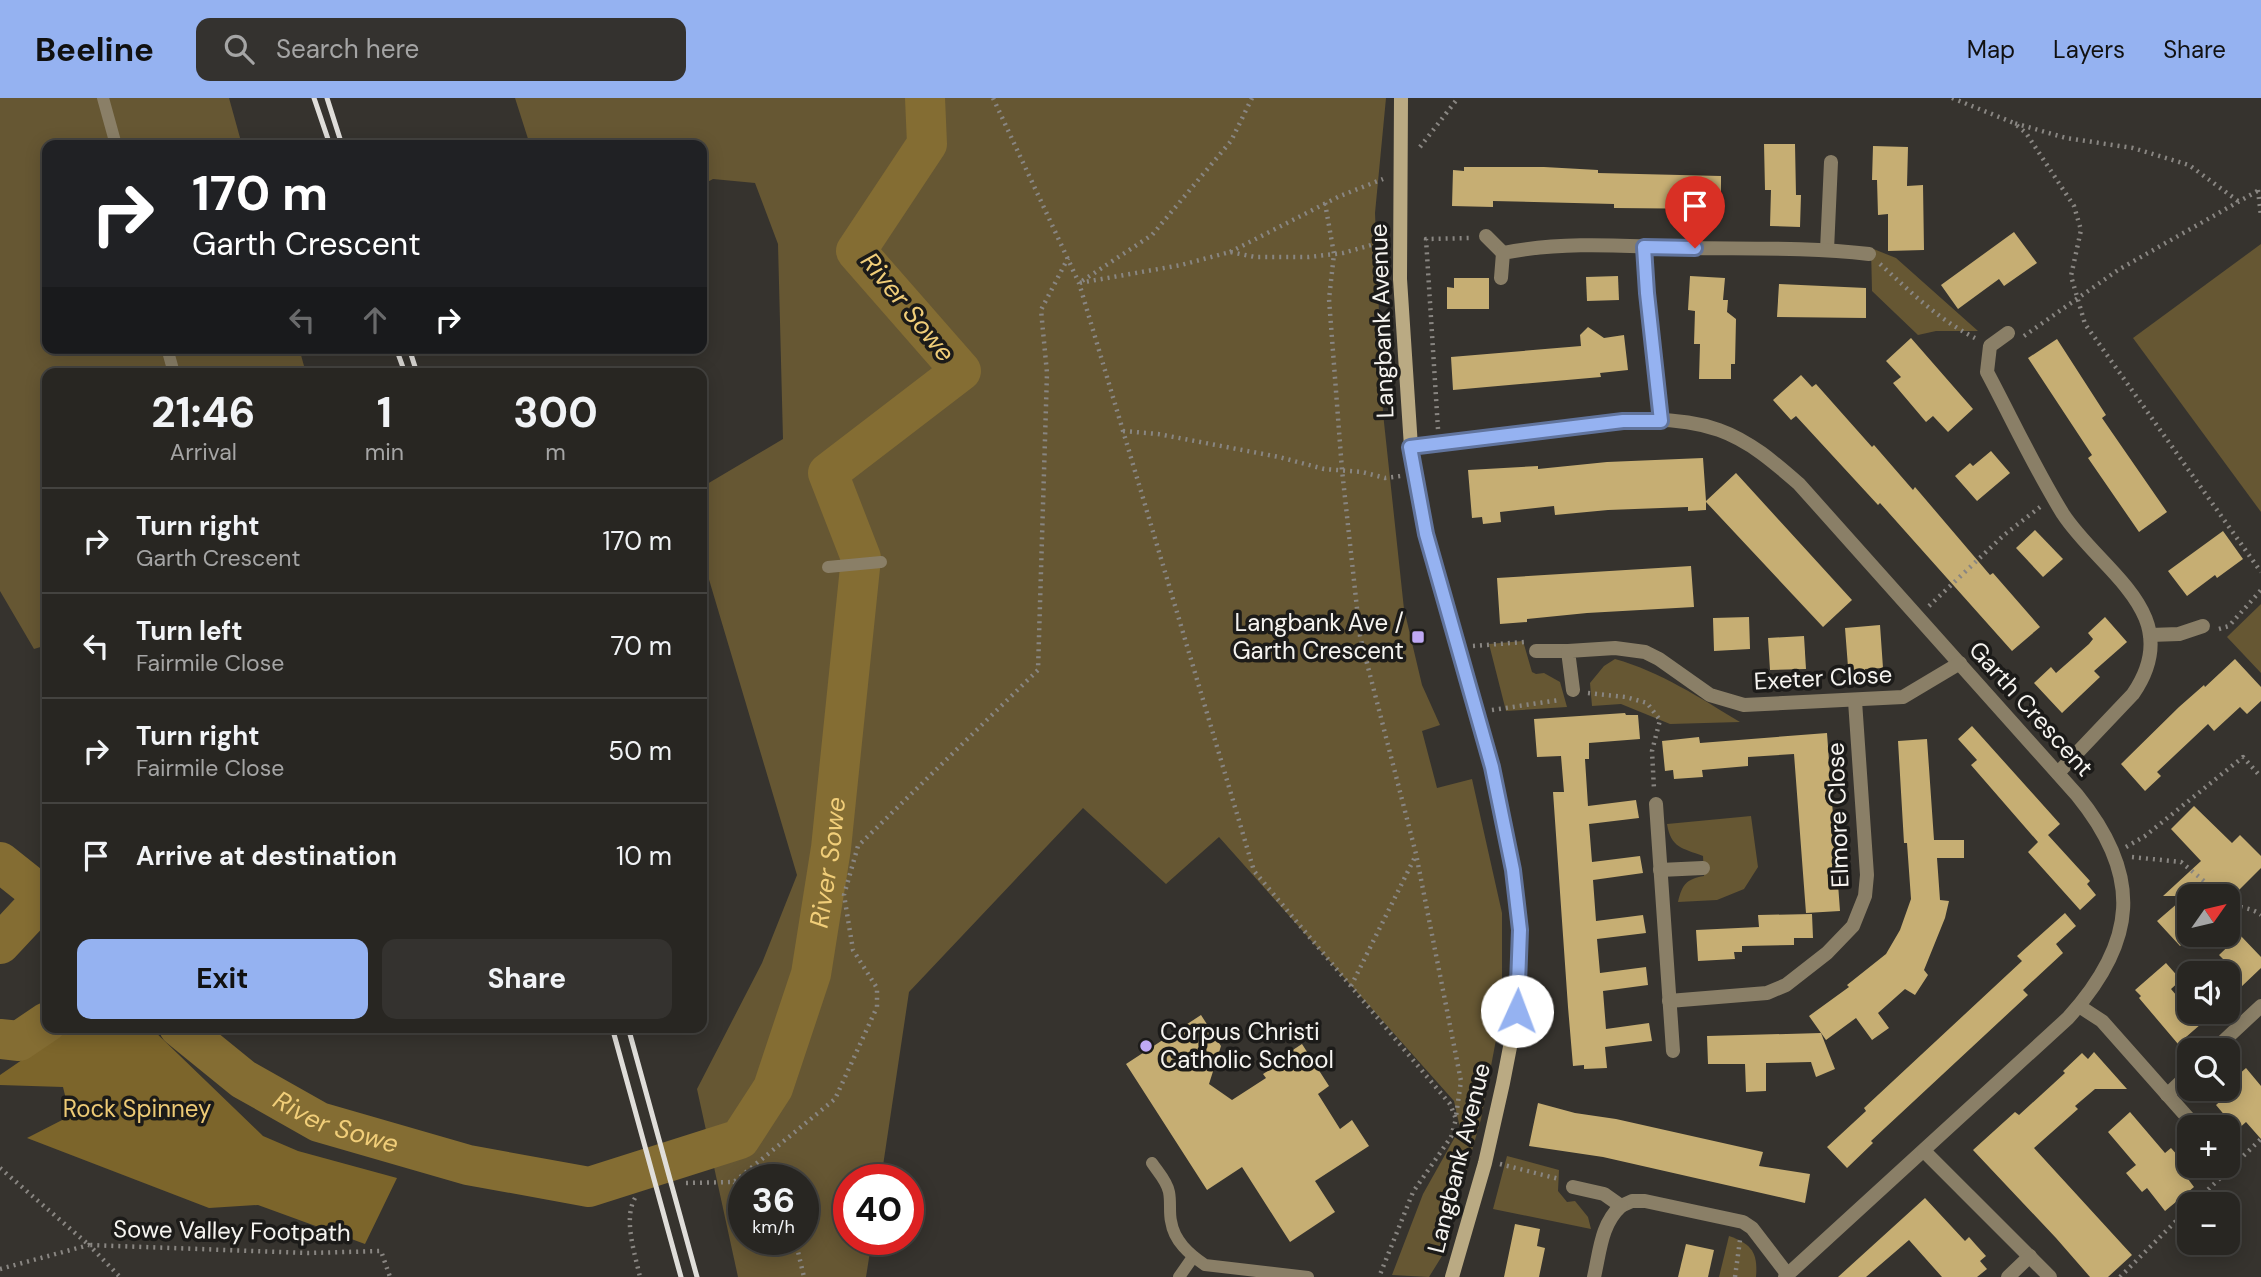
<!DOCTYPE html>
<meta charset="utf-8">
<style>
body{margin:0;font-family:"DM Sans",sans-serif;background:#34322f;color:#f1f3f6;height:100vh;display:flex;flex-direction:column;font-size:26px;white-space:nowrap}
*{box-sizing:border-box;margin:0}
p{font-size:23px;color:#a5a5a5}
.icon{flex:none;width:38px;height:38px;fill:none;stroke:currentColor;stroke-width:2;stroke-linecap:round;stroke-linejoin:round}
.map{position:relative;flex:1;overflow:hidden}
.sheet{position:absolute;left:42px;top:270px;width:665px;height:665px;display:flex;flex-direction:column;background:#282622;border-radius:14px;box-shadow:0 4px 18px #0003,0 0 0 2px #444340}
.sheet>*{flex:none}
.hud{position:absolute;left:42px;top:42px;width:665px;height:214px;border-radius:14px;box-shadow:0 4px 18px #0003,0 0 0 2px #444340;background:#202124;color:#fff;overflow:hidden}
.needle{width:46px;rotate:56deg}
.fabs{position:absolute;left:2177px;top:786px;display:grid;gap:14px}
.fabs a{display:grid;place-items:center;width:63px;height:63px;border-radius:14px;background:#282622;box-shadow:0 4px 18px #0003,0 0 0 2px #444340;font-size:35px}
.speed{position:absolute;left:728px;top:1066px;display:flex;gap:14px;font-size:35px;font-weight:700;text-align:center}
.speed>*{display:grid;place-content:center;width:91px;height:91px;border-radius:50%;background:#282622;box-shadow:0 4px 18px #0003,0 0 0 2px #444340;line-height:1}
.speed small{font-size:18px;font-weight:400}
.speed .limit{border:10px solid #d22;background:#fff;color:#111}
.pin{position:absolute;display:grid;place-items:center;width:60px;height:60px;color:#fff;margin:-72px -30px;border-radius:50% 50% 50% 0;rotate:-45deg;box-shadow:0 0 7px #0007}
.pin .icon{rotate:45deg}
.me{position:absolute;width:77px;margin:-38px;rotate:2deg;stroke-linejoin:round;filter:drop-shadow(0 0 5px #0008)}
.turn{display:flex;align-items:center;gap:24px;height:147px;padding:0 35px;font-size:32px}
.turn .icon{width:91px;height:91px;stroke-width:2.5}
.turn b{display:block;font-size:49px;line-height:60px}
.lanes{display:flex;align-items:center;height:66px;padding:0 35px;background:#0003;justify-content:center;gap:35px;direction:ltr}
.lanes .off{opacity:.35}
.eta{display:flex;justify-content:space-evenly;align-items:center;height:119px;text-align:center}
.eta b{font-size:42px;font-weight:700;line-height:49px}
.action{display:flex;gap:14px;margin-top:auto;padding:14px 35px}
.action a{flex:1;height:80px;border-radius:14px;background:#95b2f1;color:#111;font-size:28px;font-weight:700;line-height:80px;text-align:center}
.action a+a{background:#34322f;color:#f1f3f6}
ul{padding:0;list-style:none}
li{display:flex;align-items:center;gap:21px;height:105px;padding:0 35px;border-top:2px solid #444340}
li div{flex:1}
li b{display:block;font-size:26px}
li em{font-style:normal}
header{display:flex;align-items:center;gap:42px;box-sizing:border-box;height:98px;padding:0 35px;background:#95b2f1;color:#111}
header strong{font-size:33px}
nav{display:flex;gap:38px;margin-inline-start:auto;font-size:24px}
.search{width:490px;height:63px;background:#34322f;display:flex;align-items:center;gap:18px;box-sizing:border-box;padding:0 24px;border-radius:14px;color:#a5a5a5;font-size:26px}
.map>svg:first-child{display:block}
.green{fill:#665733;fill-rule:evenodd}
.forest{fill:#7c652b}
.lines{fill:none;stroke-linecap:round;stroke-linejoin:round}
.river{stroke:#846d33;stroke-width:40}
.building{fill:#c6ae73}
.path{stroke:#898682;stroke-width:4.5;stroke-dasharray:2 5;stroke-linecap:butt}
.lane{stroke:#8a7f67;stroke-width:12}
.street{stroke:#8a7f67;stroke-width:14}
.secondary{stroke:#baaa83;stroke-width:14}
.rail{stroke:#e0deda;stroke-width:5}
.route-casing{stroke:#61749d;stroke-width:18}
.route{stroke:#95b2f1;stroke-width:12}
.poi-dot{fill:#bfa9f4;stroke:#1c1b19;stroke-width:2.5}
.labels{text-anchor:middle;stroke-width:7;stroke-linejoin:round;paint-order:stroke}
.street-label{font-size:24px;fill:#f6f4f0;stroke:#1c1b19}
.poi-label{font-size:24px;fill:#f6f4f0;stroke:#1c1b19;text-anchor:end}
.park-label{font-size:24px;fill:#edca75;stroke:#1c1b19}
.water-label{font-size:26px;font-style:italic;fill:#f1ce79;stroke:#1c1b19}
</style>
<header>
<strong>Beeline</strong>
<div class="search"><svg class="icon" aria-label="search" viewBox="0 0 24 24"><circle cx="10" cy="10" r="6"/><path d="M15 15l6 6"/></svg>Search here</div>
<nav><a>Map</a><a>Layers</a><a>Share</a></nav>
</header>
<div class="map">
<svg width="2261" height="1179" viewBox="0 0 2261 1179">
<rect width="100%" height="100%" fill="#36332e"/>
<!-- green -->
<g class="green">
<polygon points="0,0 229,0 242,47 47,47 47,250 299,250 306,275 47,275 47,547 34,551 0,493"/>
<path d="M515 0H1386L1375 115 1383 315 1404 511 1422 587 1440 627 1422 633 1437 690 1472 681 1502 815V910L1481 1021 1442 1158 1429 1179 1392 1177 1423 1096 1460 1030 1454 1003 1219 739 1166 786 1083 710 909 894 881 1081 849 1082V1141H872L866 1179H738L697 991 762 865 797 777 702 458V389L783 341 778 146 755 85 713 81 702 87V47H530ZM744 1082H803V1141H744Z"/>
<polygon points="2261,146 2261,414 2133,240"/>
<polygon points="1871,150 1896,160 1978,233 1936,233 1918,237 1872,193"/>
<polygon points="2261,506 2261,575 2227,539"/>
<polygon points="1523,543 1532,574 1536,576 1544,575 1560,584 1567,609 1506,613 1489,546"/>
<path d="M1615 561C1661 574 1700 600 1740 624L1670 626 1621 606 1592 608 1590 585 1604 568Z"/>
<path d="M1751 718 1758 769 1744 791 1717 802 1678 804C1682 787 1686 781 1704 778L1703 758C1682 750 1671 750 1667 726Z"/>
<polygon points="1507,1058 1559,1072 1558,1093 1567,1104 1575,1103 1588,1119 1591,1131 1493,1111"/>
<path d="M1729 1138C1752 1146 1758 1155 1756 1179H1719Z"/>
</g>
<!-- forest -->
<polygon class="forest" points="70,929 150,929 263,1038 298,1053 397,1080 365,1146 258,1107 209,1110 27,1040 70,1018 63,989 0,987 0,977"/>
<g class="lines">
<!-- river -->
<g class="river">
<polyline points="0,764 44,799 0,846"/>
<path id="s1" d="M179 929 243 981 319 1024 468 1067 589 1089 740 1041 773 990 811 876 831 750 861 460 828 375 961 273 856 153 927 46 925 0"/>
<polyline points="0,941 19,943 47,924"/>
</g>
</g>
<!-- building -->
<g class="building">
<polygon points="1764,46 1795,46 1796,97 1801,97 1800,129 1770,128 1771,92 1765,92"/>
<polygon points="1873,48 1908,49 1907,88 1923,87 1924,152 1888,153 1888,116 1878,117 1877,82 1872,82"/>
<polygon points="1464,69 1544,69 1598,72 1598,75 1721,78 1721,111 1614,110 1614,106 1493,103 1493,109 1452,108 1453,72 1464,73"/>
<polygon points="2014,134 2037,165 2004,188 1999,181 1958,211 1941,187"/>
<polygon points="1618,178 1619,202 1587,203 1586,179"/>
<polygon points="1690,178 1725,180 1723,202 1728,202 1727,214 1736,221 1735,266 1731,266 1731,281 1699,281 1700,246 1694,246 1695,213 1688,212"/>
<polygon points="1454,180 1489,180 1489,211 1447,211 1447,189 1454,190"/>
<polygon points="1779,186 1866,190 1866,220 1777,219"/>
<polygon points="1588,229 1604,240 1624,237 1628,272 1600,275 1601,279 1453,292 1451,259 1581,248 1580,237"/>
<polygon points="1911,240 1973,311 1948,334 1933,318 1926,324 1893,285 1901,279 1886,263"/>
<polygon points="2057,241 2106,317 2102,320 2167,414 2139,434 2088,360 2092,357 2028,260"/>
<polygon points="1801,277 1812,289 1816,286 1872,349 1874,347 1913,392 1915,389 1990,477 1993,475 2040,529 2012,553 1880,405 1878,407 1796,318 1791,322 1773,302"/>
<polygon points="1991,353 2010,375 1977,403 1955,378 1970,365 1973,368"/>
<polygon points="1703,360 1706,403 1736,375 1852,502 1823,529 1706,404 1706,412 1688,413 1688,409 1608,412 1555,417 1554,408 1500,414 1501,424 1483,426 1482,419 1472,420 1468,372 1538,368 1538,371 1607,364"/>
<polygon points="2035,432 2063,461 2043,479 2016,450"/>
<polygon points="2223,433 2243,461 2217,480 2215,477 2187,498 2168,473"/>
<polygon points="1691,468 1694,509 1587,515 1527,521 1527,524 1500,526 1497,480"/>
<polygon points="1749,519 1750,551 1714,553 1713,520"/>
<polygon points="2105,519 2127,544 2094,573 2100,579 2062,615 2034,585 2051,569 2056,575 2089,546 2093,541 2088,535"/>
<polygon points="1880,527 1883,570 1865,571 1866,581 1849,582 1845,530"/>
<polygon points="1804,538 1806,571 1770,572 1768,540"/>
<polygon points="2235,561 2261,589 2261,603 2247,616 2240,609 2214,633 2208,626 2157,674 2161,678 2145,693 2121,666 2179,609 2204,587 2205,589"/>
<polygon points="1625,615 1626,617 1638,617 1640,641 1589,645 1589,661 1585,661 1588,708 1636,702 1639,720 1589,726 1592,764 1640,758 1643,775 1593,782 1596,823 1643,817 1646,835 1597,841 1600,875 1646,869 1648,887 1603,893 1606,931 1649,925 1652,943 1605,949 1607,970 1584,971 1584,967 1573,968 1568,909 1553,694 1564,694 1561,658 1537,659 1534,621"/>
<polygon points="1972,628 2060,726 2048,737 2090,783 2087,786 2096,797 2080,812 2028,754 2038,744 1971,667 1977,662 1958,641"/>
<polygon points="1827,635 1840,813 1806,815 1794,656 1748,659 1748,668 1702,672 1703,679 1674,681 1673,672 1665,673 1662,643 1699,639 1700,645"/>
<polygon points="1927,641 1934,742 1964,742 1964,760 1937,760 1940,802 1949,803 1945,820 1924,872 1928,877 1915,897 1905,891 1878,915 1889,930 1872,942 1856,920 1826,942 1809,918 1849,889 1847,887 1886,856 1900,832 1911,801 1907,745 1904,745 1898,643"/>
<polygon points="2194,708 2232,745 2240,737 2261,758 2261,770 2233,798 2189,798 2189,840 2180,848 2157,823 2186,798 2163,798 2201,763 2171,731"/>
<polygon points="2065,815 2076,828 2056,846 2063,855 2023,892 2028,897 1871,1043 1873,1045 1847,1070 1827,1049 1866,1013 1864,1010 2022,863 2017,858"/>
<polygon points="1812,816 1813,840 1794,840 1794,847 1742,848 1742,854 1734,854 1735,861 1698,863 1696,832 1759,829 1758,817"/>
<polygon points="2240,837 2261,859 2261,870 2240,890 2228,875 2218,867 2223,861 2219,857"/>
<polygon points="2166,865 2181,882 2171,891 2201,926 2178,946 2139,900 2141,898 2135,892"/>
<polygon points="1201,917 1221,948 1209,986 1232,1002 1266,980 1263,976 1282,964 1279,961 1302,946 1329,988 1318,996 1340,1031 1352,1022 1369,1048 1315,1083 1335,1114 1290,1144 1242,1069 1207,1092 1126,966"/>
<polygon points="1821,935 1835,971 1816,979 1811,964 1766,965 1766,993 1746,994 1745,966 1708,966 1707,938"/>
<polygon points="2094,954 2127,991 2095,991 2075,1008 2078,1011 2034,1050 2132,1157 2108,1179 2090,1179 2056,1140 1973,1052 2015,1014 2019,1017 2065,975 2063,973 2082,955 2088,961"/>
<polygon points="2246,970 2261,988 2261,1041 2246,1024 2237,1032 2216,1007 2225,999 2219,993 2228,990 2228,986"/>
<polygon points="1538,1005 1575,1015 1616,1021 1763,1054 1759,1068 1810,1076 1805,1105 1603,1059 1529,1048"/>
<polygon points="2130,1014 2165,1055 2171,1050 2194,1076 2188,1081 2194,1089 2165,1113 2147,1090 2142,1094 2126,1075 2136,1067 2108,1034"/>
<polygon points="1925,1100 1965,1143 1969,1139 1976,1147 1986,1158 1980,1163 1987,1171 1977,1179 1942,1179 1909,1142 1866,1179 1838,1179"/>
<polygon points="1515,1126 1540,1131 1537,1148 1545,1150 1539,1179 1504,1179"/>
<polygon points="1686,1146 1714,1152 1708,1179 1678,1179"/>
</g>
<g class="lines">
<!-- path -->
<g class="path">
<polyline points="993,0 1079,185 1254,773 1450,1006 1456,1021 1451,1039 1413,1094 1379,1179"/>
<polyline points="1252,0 1231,43 1152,137 1079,185 1181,167 1230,154 1255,159 1309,159 1343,155 1382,144"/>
<polyline points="1952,0 2014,25"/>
<polyline points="1420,49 1458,0"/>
<polyline points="2258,92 2261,118"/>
<polyline points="2238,103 2189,67 2133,50 2066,40 2014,25 2026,35 2074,108 2081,132 2071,178 2085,226 2261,474"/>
<polyline points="1325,105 1334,156 1329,201 1342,372 1360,538 1416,756 1461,983 1456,1018"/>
<polyline points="1230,154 1340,98 1383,81"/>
<path d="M1880 166C1911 194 1936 220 1975 240"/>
<polyline points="2024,238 2118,172 2261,91"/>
<polyline points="1438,331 1426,141 1472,140"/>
<polyline points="1123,333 1158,336 1279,359 1324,371 1362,374 1385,380 1401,378"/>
<polyline points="1929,508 2004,437 2040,409"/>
<polyline points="2219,531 2229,528 2261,492"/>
<polyline points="1473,548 1524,544"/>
<polyline points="1588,595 1626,599 1647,605 1660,622 1652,653 1654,691"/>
<polyline points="1492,612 1559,602"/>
<polyline points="2126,749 2145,738 2243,659 2261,679"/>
<polyline points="2132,759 2181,764 2222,798"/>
<path d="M2228 803C2238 811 2252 809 2261 817"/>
<polyline points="1351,888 1416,757"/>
<polyline points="1500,1066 1559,1081"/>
<polyline points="0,1070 89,1147 309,1155 381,1153 390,1179"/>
<polyline points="734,1084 744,1092"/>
<polyline points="686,1085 734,1084 835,1001 877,909 877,890 853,852 844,797 858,748 1038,572 1047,275 1041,212 1068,160"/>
<path d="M635 1100C623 1121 635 1156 640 1179"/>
<polyline points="2193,1106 2261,1041"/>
<polyline points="795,1141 804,1179"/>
<polyline points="0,1171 89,1147 120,1179"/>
<polyline points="1735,1179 1740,1142"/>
<polyline points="2120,1179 2189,1110"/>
</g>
<!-- lane -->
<g class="lane">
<polyline points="103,0 116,47"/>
<polyline points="167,250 174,275"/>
<polyline points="828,469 881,464"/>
<path d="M1152 1065C1158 1074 1167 1083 1169 1094 1171 1104 1169 1114 1171 1123 1174 1143 1189 1156 1205 1167L1308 1179"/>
<polyline points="1179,1179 1193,1159"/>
</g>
<!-- street -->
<g class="street">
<polyline points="1486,138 1503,155"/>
<polyline points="1645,149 1647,195 1661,323"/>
<polyline points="1827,152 1831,64"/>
<path d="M1501 180 1503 155C1562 143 1626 148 1686 150 1747 151 1808 149 1869 156"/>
<path d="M2008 235 1990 248 1987 274C2012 321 2035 371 2063 416 2101 474 2188 516 2133 596L2058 675"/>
<path d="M1411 349C1457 343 1503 338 1549 332 1604 325 1665 313 1719 332 1750 343 1775 365 1799 386L2077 697C2143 778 2137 844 2068 920L1785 1179"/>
<polyline points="2150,537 2179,536 2203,528"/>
<polyline points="1536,553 1568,553"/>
<polyline points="1573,592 1568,553 1615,550 1645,554 1659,561 1710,597 1744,607 1903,599 1960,565"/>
<polyline points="1656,706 1673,953"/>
<polyline points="1660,772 1703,770"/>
<polyline points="1669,903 1767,895 1786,887 1827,855 1853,828 1865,798 1867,777 1855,603"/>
<polyline points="2079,908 2102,923 2196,1029"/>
<polyline points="2214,952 2261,908"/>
<polyline points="2167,997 2189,976"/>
<polyline points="1924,1053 2050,1179"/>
<polyline points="1573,1089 1604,1096 1621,1108 1632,1103 1645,1103 1743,1124 1752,1130 1788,1177"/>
<path d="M1594 1179C1600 1153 1601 1126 1621 1108"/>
<polyline points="2008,1179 2030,1158"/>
</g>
<!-- secondary -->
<polyline class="secondary" points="1401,0 1400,181 1411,349 1426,436 1492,669 1513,772 1519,832 1517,913 1503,985 1485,1065 1452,1179"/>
<!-- rail -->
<g class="rail">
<polyline points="314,0 330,47"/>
<polyline points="327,0 342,47"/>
<polyline points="396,250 405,275"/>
<polyline points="409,250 417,275"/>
<polyline points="612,929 681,1179"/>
<polyline points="628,929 697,1179"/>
</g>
</g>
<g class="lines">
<defs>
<polyline id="route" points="1517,913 1520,832 1513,772 1492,669 1426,436 1410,349 1623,323 1661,323 1647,195 1644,149 1695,150"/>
</defs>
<!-- route casing -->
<use href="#route" class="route-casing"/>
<!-- route -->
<use href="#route" class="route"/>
</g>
<!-- markers -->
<g class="poi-dot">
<rect x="1411" y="532" width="14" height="14" rx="3.5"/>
<circle cx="1146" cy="948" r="7"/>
</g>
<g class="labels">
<!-- street labels -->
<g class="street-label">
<text transform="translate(1382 223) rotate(-92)" y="8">Langbank Avenue</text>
<text transform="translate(1823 580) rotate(-3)" y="8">Exeter Close</text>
<text transform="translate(2031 611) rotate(48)" y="8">Garth Crescent</text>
<text transform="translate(1838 717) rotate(-92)" y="8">Elmore Close</text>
<text transform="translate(1459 1060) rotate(-76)" y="8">Langbank Avenue</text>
<text transform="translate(232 1133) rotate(1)" y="8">Sowe Valley Footpath</text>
</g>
<!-- poi labels -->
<g class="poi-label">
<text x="1404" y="533">Langbank Ave /<tspan x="1404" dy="28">Garth Crescent</tspan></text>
<text x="1160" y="942" text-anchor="start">Corpus Christi<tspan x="1160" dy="28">Catholic School</tspan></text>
</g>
<!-- park labels -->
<g class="park-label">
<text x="137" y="1019">Rock Spinney</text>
</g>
<!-- water labels -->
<g class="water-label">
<text transform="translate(908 209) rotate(51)" y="9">River Sowe</text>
<text dy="9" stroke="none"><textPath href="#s1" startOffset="900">River Sowe</textPath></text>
<text dy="9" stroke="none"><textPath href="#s1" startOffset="186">River Sowe</textPath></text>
</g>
</g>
</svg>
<div class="fabs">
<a><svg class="needle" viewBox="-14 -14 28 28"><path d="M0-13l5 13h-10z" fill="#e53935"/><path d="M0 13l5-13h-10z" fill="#a5a5a5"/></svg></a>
<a><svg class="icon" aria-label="sound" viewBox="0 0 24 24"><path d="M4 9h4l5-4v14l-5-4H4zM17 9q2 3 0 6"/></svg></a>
<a><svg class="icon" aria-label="search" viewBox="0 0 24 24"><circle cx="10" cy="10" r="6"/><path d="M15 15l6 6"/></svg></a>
<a>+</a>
<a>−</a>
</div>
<div class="speed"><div>36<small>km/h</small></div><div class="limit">40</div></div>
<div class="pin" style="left:1695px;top:150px;background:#d93025"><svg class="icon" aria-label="arrive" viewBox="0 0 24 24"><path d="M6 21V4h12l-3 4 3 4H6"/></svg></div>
<svg class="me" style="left:1517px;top:913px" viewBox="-20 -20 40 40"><circle r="19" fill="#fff"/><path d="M0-13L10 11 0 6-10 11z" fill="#95b2f1"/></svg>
<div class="hud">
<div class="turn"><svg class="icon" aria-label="right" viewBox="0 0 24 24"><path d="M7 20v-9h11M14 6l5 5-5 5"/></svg><div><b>170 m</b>Garth Crescent</div></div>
<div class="lanes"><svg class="icon off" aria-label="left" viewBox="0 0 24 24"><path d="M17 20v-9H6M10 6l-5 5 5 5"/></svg><svg class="icon off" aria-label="ahead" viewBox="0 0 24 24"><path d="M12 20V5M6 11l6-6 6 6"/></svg><svg class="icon" aria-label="right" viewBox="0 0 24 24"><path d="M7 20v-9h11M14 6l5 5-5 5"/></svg></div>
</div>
<section class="sheet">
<div class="eta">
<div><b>21:46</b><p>Arrival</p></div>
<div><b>1</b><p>min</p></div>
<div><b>300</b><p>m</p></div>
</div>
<ul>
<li><svg class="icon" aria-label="right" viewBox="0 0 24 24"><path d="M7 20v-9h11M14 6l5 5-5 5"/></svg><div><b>Turn right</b><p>Garth Crescent</p></div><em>170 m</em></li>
<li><svg class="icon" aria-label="left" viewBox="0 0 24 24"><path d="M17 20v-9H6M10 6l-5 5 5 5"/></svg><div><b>Turn left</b><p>Fairmile Close</p></div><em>70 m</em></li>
<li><svg class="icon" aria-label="right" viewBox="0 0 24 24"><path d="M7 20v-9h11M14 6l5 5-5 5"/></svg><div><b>Turn right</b><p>Fairmile Close</p></div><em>50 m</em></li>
<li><svg class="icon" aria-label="arrive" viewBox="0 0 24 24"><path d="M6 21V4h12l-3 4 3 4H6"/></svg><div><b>Arrive at destination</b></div><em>10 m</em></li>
</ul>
<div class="action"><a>Exit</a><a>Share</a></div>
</section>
</div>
